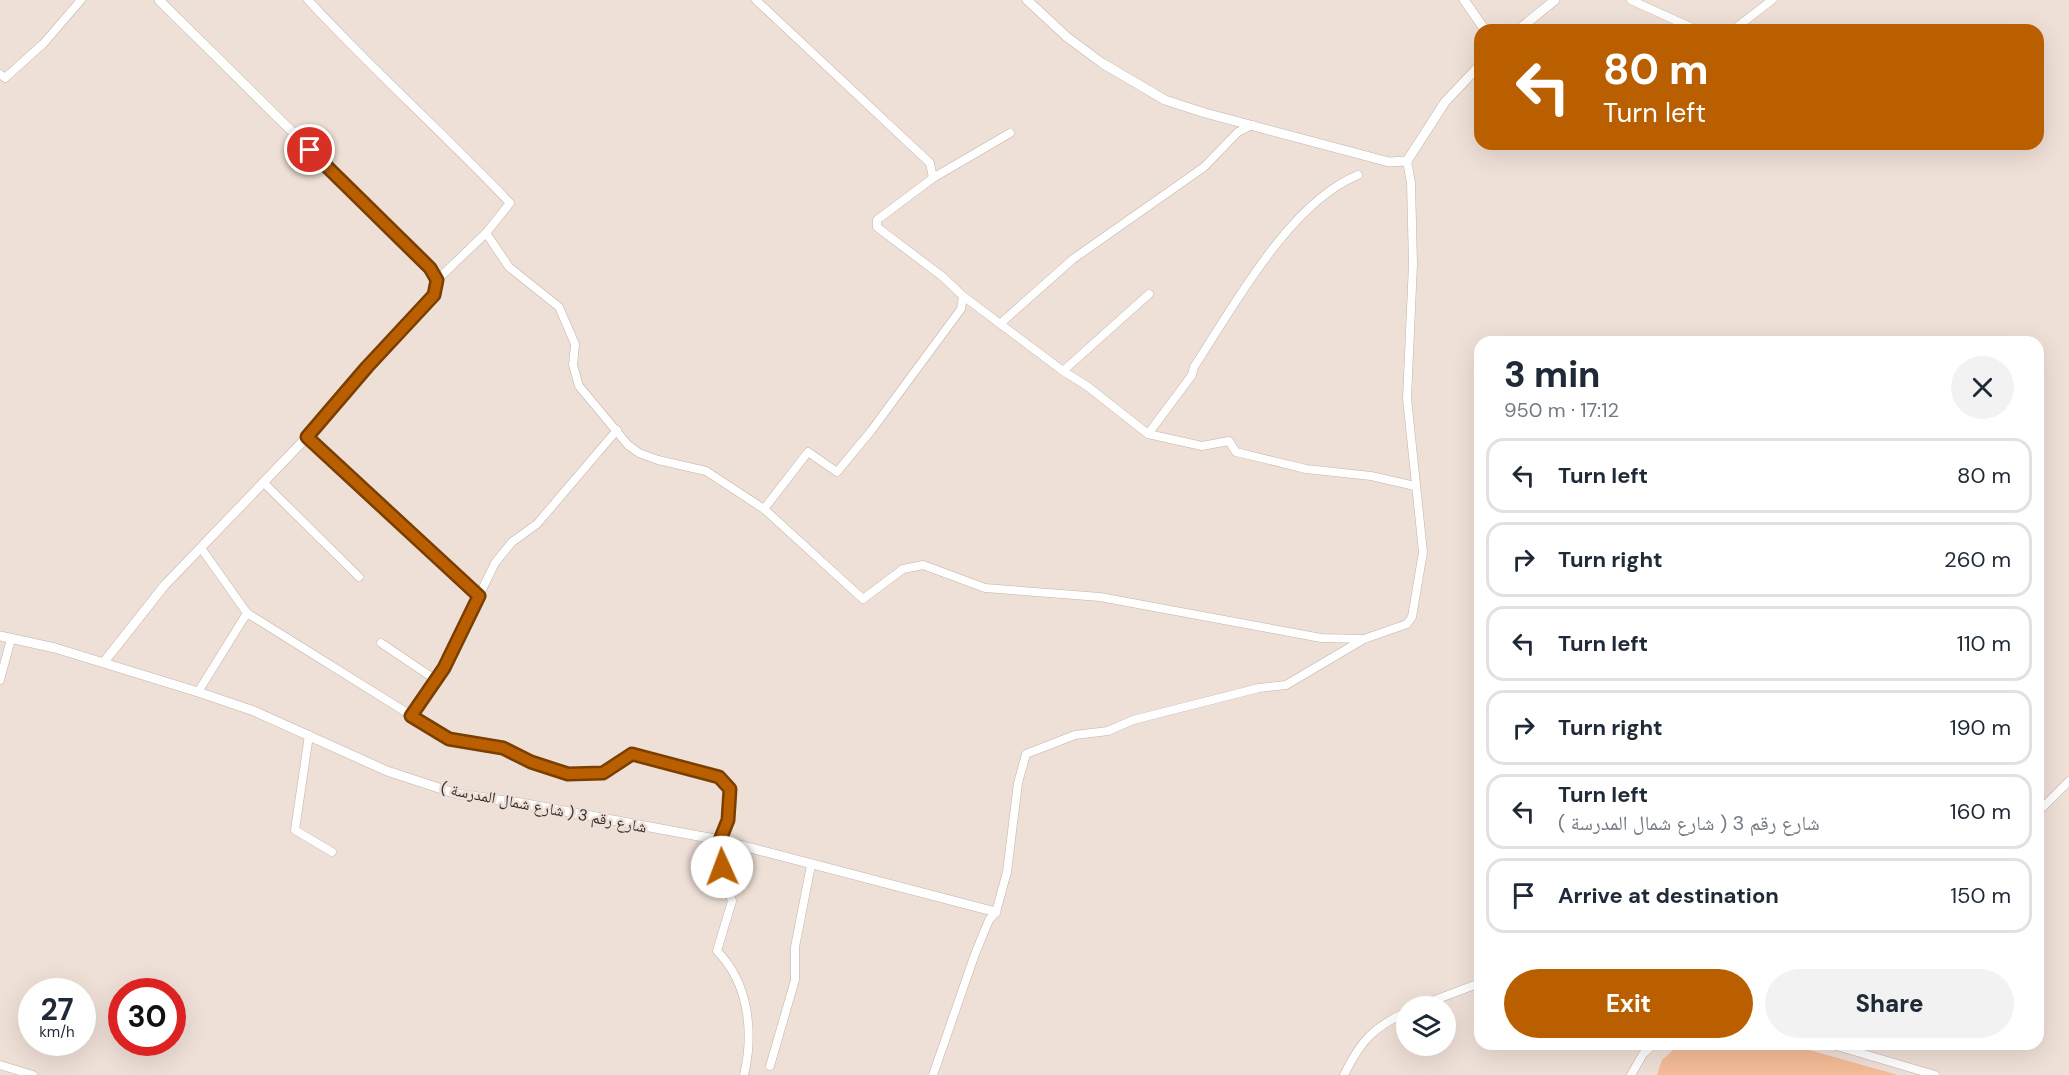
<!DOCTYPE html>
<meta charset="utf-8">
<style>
body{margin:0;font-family:"DM Sans","Noto Naskh Arabic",sans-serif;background:#f2f2f3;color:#1f2937;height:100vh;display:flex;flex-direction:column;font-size:22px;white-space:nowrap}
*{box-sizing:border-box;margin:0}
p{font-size:20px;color:#747a83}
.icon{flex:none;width:33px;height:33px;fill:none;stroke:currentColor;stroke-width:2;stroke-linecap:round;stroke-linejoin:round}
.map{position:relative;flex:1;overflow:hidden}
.side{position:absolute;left:1474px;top:336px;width:570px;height:714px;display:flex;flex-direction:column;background:#fff;border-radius:18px;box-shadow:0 6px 24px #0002}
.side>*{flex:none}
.top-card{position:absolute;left:1474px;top:24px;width:570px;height:126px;border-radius:18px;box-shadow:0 6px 24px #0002;background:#ba5f00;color:#fff;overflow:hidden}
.tools{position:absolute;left:1396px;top:996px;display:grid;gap:12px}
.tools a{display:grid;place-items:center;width:60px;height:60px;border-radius:50%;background:#fff;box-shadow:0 6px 24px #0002;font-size:30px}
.speed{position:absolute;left:18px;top:978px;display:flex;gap:12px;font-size:30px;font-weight:700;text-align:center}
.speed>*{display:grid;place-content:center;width:78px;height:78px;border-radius:50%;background:#fff;box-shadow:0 6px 24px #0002;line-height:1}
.speed small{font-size:15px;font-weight:400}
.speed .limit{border:9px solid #d22;background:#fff;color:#111}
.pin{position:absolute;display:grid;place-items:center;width:51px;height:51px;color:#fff;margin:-26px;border:3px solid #fff;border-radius:50%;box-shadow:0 2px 6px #0007}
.me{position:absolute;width:66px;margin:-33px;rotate:358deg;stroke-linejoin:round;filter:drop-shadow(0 0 4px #0008)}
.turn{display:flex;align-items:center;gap:21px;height:126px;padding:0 30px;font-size:27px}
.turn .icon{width:78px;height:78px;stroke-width:2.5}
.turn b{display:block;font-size:42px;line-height:51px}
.round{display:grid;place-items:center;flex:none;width:63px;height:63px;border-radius:32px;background:#f2f2f3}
.overview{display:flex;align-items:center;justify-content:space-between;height:102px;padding:0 30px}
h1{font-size:36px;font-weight:800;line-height:45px}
.primary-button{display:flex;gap:12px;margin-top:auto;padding:12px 30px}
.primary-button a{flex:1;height:69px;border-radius:36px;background:#ba5f00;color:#fff;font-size:24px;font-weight:800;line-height:69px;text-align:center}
.primary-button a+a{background:#f2f2f3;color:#1f2937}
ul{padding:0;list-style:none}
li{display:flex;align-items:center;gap:18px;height:75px;margin:0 12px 9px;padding:0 18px;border:3px solid #e0e1e3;border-radius:18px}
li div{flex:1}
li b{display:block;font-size:22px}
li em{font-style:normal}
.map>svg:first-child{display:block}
.green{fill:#f4bc97}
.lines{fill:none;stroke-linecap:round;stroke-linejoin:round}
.minor-casing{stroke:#c1b3aa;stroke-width:9}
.tertiary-casing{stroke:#c1b3aa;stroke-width:10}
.minor{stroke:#fff;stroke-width:8}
.tertiary{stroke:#fff;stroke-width:9}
.route-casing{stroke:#793e00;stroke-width:15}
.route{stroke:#ba5f00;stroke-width:10}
.labels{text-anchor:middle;stroke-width:5;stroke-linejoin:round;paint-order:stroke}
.street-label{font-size:16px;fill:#37312e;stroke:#efe0d7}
</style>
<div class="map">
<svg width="2069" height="1075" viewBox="0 0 2069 1075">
<rect width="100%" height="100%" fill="#efe0d7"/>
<!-- green -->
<polygon class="green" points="1680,1044 1788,1044 1898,1075 1657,1075 1662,1060"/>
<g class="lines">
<defs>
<g id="minor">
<path d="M308 0C373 70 444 134 510 203L486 233 509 267 559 307 575 344 573 365 579 386 628 445 639 453 658 460 706 471 764 509 863 599 903 569 923 565 985 588 1100 597 1321 638 1364 639"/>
<polyline points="756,0 930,163 933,178"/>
<polyline points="1631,0 1697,30"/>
<polyline points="1733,30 1772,0"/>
<polyline points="0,74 5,78 44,43 81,0"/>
<polyline points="437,280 486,233"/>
<polyline points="963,296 1063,371 1087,386 1148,434 1202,446 1229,441 1236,452 1306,469 1371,476 1415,486"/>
<polyline points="1001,323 1073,259 1204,167 1238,132 1252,125"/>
<polyline points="1063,371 1149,294"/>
<path d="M1148 434 1192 375 1194 367C1234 306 1289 203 1358 175"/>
<polyline points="307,437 479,596"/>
<polyline points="263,482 359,577"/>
<polyline points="764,509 808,452 837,472 871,431 961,309 963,296 943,277 877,227 877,220 933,178 1010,133"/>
<path d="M201 548 247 613 449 739 503 748 531 762 568 774 603 773 632 754 719 777 730 789 728 820 720 840 722 867 732 901 717 951C749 983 754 1033 744 1075"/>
<polyline points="381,643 436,680"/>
<polyline points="0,680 11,639"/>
<polyline points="198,692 247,613"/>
<polyline points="411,716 444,668 495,563 512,542 537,524 617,430"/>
<polyline points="309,735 295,830 332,852"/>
<polyline points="2038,812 2069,781"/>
<polyline points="1419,1006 1480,983"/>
<polyline points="1830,1044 1935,1075"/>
<polyline points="0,1065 33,1075"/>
<polyline points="770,1066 795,980 795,947 811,865"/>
<polyline points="933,1075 975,954 989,920 996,912 1007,872 1018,783 1026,754 1075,735 1108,731 1133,720 1259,688 1286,685 1364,639 1407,624 1412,617 1423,552 1407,398 1413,264 1411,183 1407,161"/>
<path d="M1344 1075C1360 1042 1373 1027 1407 1012"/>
<polyline points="1631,1075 1643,1054 1654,1044"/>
</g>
<g id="tertiary">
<polyline points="1027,0 1067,37 1102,63 1165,100 1205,113 1389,162 1407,161 1445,102 1480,65"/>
<polyline points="1464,0 1485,30"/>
<polyline points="1518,30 1555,0"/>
<polyline points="0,636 55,648 198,692 254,711 387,771 457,794 521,803 720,840 996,912"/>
<polyline points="104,662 164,586 307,437 367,367 434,295 437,280 430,268 159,0"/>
</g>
</defs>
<!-- minor casing -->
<use href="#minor" class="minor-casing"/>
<!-- tertiary casing -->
<use href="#tertiary" class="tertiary-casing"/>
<!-- minor -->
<use href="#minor" class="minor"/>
<!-- tertiary -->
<use href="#tertiary" class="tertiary"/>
</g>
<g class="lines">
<defs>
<polyline id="route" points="310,150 430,268 437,280 434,295 367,367 307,437 479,596 444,668 411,716 449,739 503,748 531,762 568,774 603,773 632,754 719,777 730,789 728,820 720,840 722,867"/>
</defs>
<!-- route casing -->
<use href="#route" class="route-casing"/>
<!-- route -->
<use href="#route" class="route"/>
</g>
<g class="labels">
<!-- street labels -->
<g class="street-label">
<text transform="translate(544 807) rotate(11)" y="6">شارع رقم 3 ( شارع شمال المدرسة )</text>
</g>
</g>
</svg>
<div class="tools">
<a><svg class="icon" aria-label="layers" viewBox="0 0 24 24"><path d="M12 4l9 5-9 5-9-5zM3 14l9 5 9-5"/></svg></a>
</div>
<div class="speed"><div>27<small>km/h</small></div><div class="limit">30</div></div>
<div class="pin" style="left:310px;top:150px;background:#d93025"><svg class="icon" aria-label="arrive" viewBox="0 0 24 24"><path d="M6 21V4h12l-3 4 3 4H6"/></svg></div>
<svg class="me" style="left:722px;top:867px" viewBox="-20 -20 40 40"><circle r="19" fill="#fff"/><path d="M0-13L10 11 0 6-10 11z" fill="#ba5f00"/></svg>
<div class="top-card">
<div class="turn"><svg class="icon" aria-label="left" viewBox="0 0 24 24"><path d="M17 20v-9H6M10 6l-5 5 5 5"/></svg><div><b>80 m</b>Turn left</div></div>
</div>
<section class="side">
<div class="overview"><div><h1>3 min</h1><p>950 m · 17:12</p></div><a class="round"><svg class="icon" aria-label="close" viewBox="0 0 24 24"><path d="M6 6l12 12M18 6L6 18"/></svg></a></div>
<ul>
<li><svg class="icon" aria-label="left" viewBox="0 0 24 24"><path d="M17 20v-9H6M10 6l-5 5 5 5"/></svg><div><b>Turn left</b></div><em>80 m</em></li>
<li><svg class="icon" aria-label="right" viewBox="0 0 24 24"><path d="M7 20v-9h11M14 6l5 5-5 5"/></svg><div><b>Turn right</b></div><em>260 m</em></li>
<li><svg class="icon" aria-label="left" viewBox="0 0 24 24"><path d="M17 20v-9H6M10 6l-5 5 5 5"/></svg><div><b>Turn left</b></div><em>110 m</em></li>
<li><svg class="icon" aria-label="right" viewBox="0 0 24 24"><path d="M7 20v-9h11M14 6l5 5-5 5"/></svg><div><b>Turn right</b></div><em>190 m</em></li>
<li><svg class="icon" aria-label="left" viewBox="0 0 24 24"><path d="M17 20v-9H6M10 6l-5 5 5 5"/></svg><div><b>Turn left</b><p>شارع رقم 3 ( شارع شمال المدرسة )</p></div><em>160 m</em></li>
<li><svg class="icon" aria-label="arrive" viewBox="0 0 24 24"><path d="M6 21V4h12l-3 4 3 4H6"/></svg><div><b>Arrive at destination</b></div><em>150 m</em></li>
</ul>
<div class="primary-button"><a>Exit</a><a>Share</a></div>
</section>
</div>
